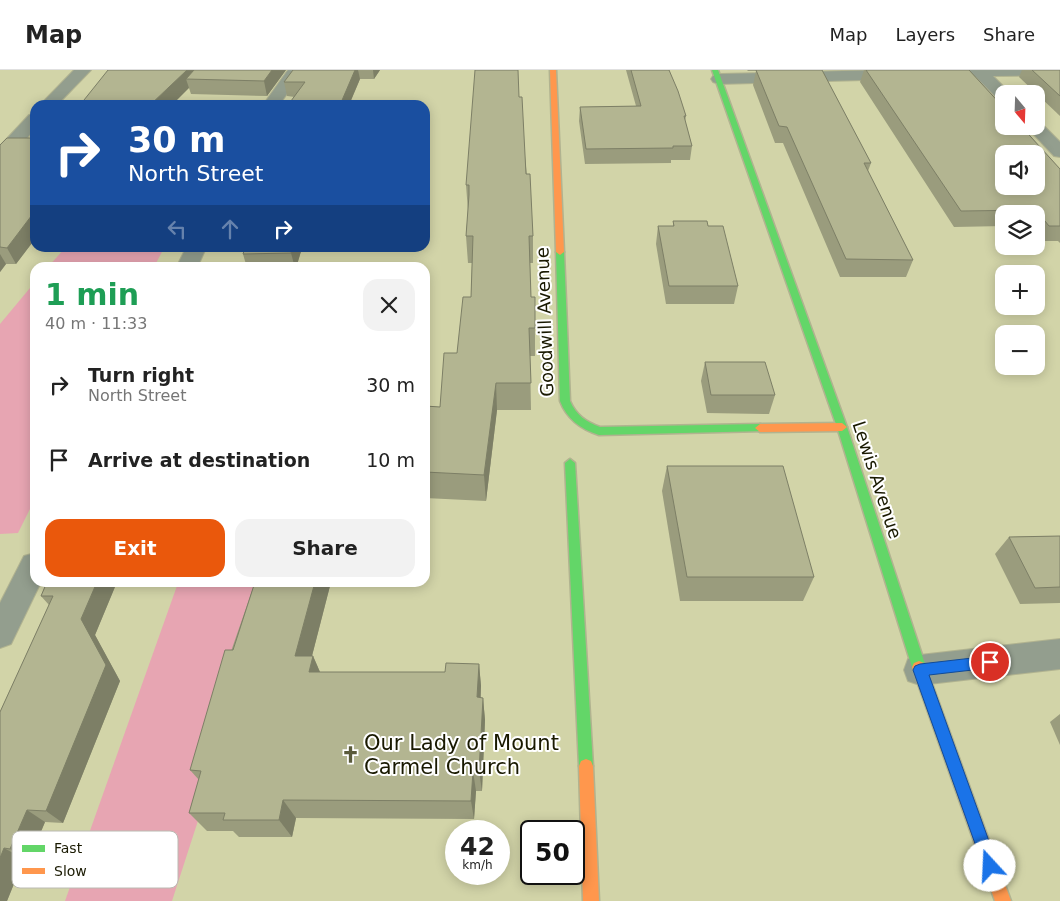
<!DOCTYPE html>
<meta charset="utf-8">
<style>
body{margin:0;font-family:"DejaVu Sans",sans-serif;background:#f2f2f2;color:#222;height:100vh;display:flex;flex-direction:column;font-size:19px;white-space:nowrap}
*{box-sizing:border-box;margin:0}
p{font-size:16px;color:#767676}
.icon{flex:none;width:28px;height:28px;fill:none;stroke:currentColor;stroke-width:2;stroke-linecap:round;stroke-linejoin:round}
.map{position:relative;flex:1;overflow:hidden}
.drawer{position:absolute;left:30px;top:192px;width:400px;height:325px;display:flex;flex-direction:column;background:#fff;border-radius:15px;box-shadow:0 2px 12px #0003}
.drawer>*{flex:none}
.top-card{position:absolute;left:30px;top:30px;width:400px;height:152px;border-radius:15px;box-shadow:0 2px 12px #0003;background:#1a4fa0;color:#fff;overflow:hidden}
.needle{width:32px;rotate:161deg}
.buttons{position:absolute;left:995px;top:15px;display:grid;gap:10px}
.buttons a{display:grid;place-items:center;width:50px;height:50px;border-radius:10px;background:#fff;box-shadow:0 2px 12px #0003;font-size:25px}
.speed{position:absolute;left:445px;top:750px;display:flex;gap:10px;font-size:25px;font-weight:700;text-align:center}
.speed>*{display:grid;place-content:center;width:65px;height:65px;border-radius:50%;background:#fff;box-shadow:0 2px 12px #0003;line-height:1}
.speed small{font-size:12px;font-weight:400}
.speed .limit{border:2px solid #111;border-radius:8px;background:#fff;color:#111}
.pin{position:absolute;display:grid;place-items:center;width:42px;height:42px;color:#fff;margin:-21px;border:2px solid #fff;border-radius:50%;box-shadow:0 1px 5px #0007}
.me{position:absolute;width:55px;margin:-28px;rotate:340deg;stroke-linejoin:round;filter:drop-shadow(0 0 4px #0008)}
.turn{display:flex;align-items:center;gap:18px;height:105px;padding:0 15px;font-size:22px}
.turn .icon{width:65px;height:65px;stroke-width:2.5}
.turn b{display:block;font-size:35px;line-height:42px}
.lanes{display:flex;align-items:center;height:48px;padding:0 15px;background:#0003;justify-content:center;gap:25px;direction:ltr}
.lanes .off{opacity:.35}
.round{display:grid;place-items:center;flex:none;width:52px;height:52px;border-radius:15px;background:#f2f2f2}
.headline{display:flex;align-items:center;justify-content:space-between;height:85px;padding:0 15px}
h1{font-size:30px;font-weight:600;line-height:38px;color:#1e9e55}
.cta{display:flex;gap:10px;margin-top:auto;padding:10px 15px}
.cta a{flex:1;height:58px;border-radius:15px;background:#ea580c;color:#fff;font-size:20px;font-weight:600;line-height:58px;text-align:center}
.cta a+a{background:#f2f2f2;color:#222}
ul{padding:0;list-style:none}
li{display:flex;align-items:center;gap:15px;height:75px;padding:0 15px}
li div{flex:1}
li b{display:block;font-size:19px}
li em{font-style:normal}
header{display:flex;align-items:center;gap:30px;box-sizing:border-box;height:70px;padding:0 25px;background:#fff;border-bottom:1px solid #e0e0e0}
header strong{font-size:24px}
nav{display:flex;gap:28px;margin-inline-start:auto;font-size:18px}
.map>svg:first-child{display:block}
.forest{fill:#e7a5b2}
.lines{fill:none;stroke-linecap:round;stroke-linejoin:round}
.street-casing{stroke:#b1b390;stroke-width:2}
.fast-casing{stroke:#b1b390;stroke-width:3}
.slow-casing{stroke:#b1b390;stroke-width:3}
.street{fill:#939e8e;fill-rule:evenodd}
.fast{fill:#63d668;fill-rule:evenodd}
.slow{fill:#ff974d;fill-rule:evenodd}
.wall{fill:#9a9c7d}
.shaded-wall{fill:#7d7f66}
.building{fill:#b3b591;stroke:#7d7f66;fill-rule:evenodd}
.route{fill:#1a73e8;stroke:#114b97}
.labels{text-anchor:middle;stroke-width:4;stroke-linejoin:round;paint-order:stroke}
.street-label{font-size:18px;fill:#191900;stroke:#fff}
.near-poi-label{font-size:21px;fill:#191900;stroke:#fff;text-anchor:start}
.key{fill:#fff;stroke:#babab2;stroke-width:1}
.key-label{font-size:14px;fill:#191900}
</style>
<header>
<strong>Map</strong>
<nav><a>Map</a><a>Layers</a><a>Share</a></nav>
</header>
<div class="map">
<svg width="1060" height="831" viewBox="0 0 1060 831">
<rect width="100%" height="100%" fill="#d2d4a8"/>
<!-- forest -->
<g class="forest">
<polygon points="65,178 164,178 154,197 48,197"/>
<polygon points="35,212 35,429 18,463 0,464 0,254"/>
<polygon points="178,513 275,513 172,831 65,831"/>
</g>
<g class="lines">
<defs>
<g id="street">
<polygon points="74,0 91,0 57,35 40,35"/>
<polygon points="288,0 304,0 279,35 263,35"/>
<polygon points="884,0 1060,0 1060,5 993,6 1011,24 1004,24 1004,31 998,29 976,7 719,14 713,12 711,9 713,6 719,4"/>
<polygon points="35,44 35,59 6,91 0,92 0,76 29,45"/>
<polygon points="1036,51 1040,52 1060,72 1060,87 1054,86 1026,56 1036,56"/>
<polygon points="186,178 206,178 197,198 176,198"/>
<polygon points="35,483 35,512 41,512 11,574 0,578 0,533 24,486"/>
<polygon points="1060,569 1060,599 920,615 908,611 904,600 908,589 920,585"/>
</g>
<g id="fast">
<polygon points="712,0 718,0 847,357 926,597 924,601 919,603 914,601 912,597 837,357"/>
<path d="M560 179 564 182 570 331C576 345 586 352 600 357L760 354 764 355 765 358 764 361 599 365C580 359 567 349 560 331L556 182Z"/>
<polygon points="570,389 575,393 593,696 591,701 586,703 581,701 579,696 565,393"/>
</g>
<g id="slow">
<polygon points="550,0 556,0 564,182 560,185 556,182"/>
<polygon points="842,353 847,357 842,361 760,362 755,358 760,354"/>
<polygon points="919,591 924,593 926,597 1011,831 995,831 912,597 914,593"/>
<polygon points="586,689 591,691 593,696 599,831 583,831 579,696 581,691"/>
</g>
</defs>
<!-- street casing -->
<use href="#street" class="street-casing"/>
<!-- fast casing -->
<use href="#fast" class="fast-casing"/>
<!-- slow casing -->
<use href="#slow" class="slow-casing"/>
<!-- street -->
<use href="#street" class="street"/>
<!-- fast -->
<use href="#fast" class="fast"/>
<!-- slow -->
<use href="#slow" class="slow"/>
</g>
<!-- wall -->
<g class="wall">
<polygon points="108,0 286,0 267,26 191,24 189,18"/>
<polygon points="293,0 380,0 374,9 360,9 349,35 288,35 295,27 287,26 284,12"/>
<polygon points="626,0 669,0 686,46 685,51 692,76 690,90 671,90 671,93 585,94 579,51 580,37 636,36"/>
<polygon points="747,0 822,0 871,93 868,101 913,190 906,207 840,207 783,73 775,73 753,15 756,1 748,1"/>
<polygon points="864,0 969,0 1060,99 1060,173 1058,171 1040,171 1036,166 1036,144 1004,144 1004,156 954,157 860,12"/>
<polygon points="1022,0 1060,0 1060,46 1019,7"/>
<polygon points="519,27 533,166 533,193 530,193 531,227 535,227 535,286 530,286 531,340 497,340 486,431 425,428 425,336 440,337 457,283 471,227 472,193 468,193 466,166 468,141 466,115"/>
<polygon points="35,68 35,169 16,194 6,194 0,202 0,75"/>
<polygon points="673,151 708,156 738,216 734,234 666,234 656,174 658,156 673,156"/>
<polygon points="302,178 296,198 247,198 243,184"/>
<polygon points="705,292 775,325 769,344 707,343 701,311"/>
<polygon points="667,396 814,507 803,531 680,531 662,421"/>
<polygon points="1060,466 1060,533 1020,534 995,484 1009,467"/>
<polygon points="47,512 117,512 95,565 120,611 63,753 45,752 29,790 24,789 7,831 0,831 0,642 49,535 41,526"/>
<polygon points="255,512 331,512 312,586 313,586 320,602 445,602 479,594 481,616 481,628 483,628 485,650 482,721 476,721 474,749 296,748 292,767 239,767 233,761 207,761 189,743 199,710 190,700"/>
<polygon points="1060,644 1060,675 1050,652"/>
</g>
<!-- shaded-wall -->
<g class="shaded-wall">
<polygon points="187,0 199,0 186,9 189,18 172,35 150,35"/>
<polygon points="272,0 286,0 267,26 264,11"/>
<polygon points="355,0 358,0 360,9 349,35 340,35"/>
<polygon points="373,0 380,0 374,9"/>
<polygon points="35,141 35,169 16,194 7,178"/>
<polygon points="293,178 302,178 296,198 295,198 291,183"/>
<polygon points="0,184 6,194 0,202"/>
<polygon points="496,313 497,340 486,431 484,405"/>
<polygon points="97,512 117,512 95,565 120,611 63,753 46,741 81,549"/>
<polygon points="315,512 331,512 306,609 295,586"/>
<polygon points="313,586 323,609 309,602"/>
<polygon points="479,594 481,616 479,649 477,627"/>
<polygon points="483,628 485,650 482,721 479,701"/>
<polygon points="473,701 476,721 474,749 471,731"/>
<polygon points="283,730 296,748 292,767 279,750"/>
<polygon points="27,740 45,752 29,790 10,779"/>
<polygon points="4,778 24,789 7,831 0,831 0,788"/>
</g>
<!-- building -->
<g class="building">
<polygon points="108,0 187,0 150,35 80,35"/>
<polygon points="194,0 272,0 264,11 186,9"/>
<polygon points="293,0 355,0 340,35 288,35 305,12 284,12"/>
<polygon points="475,0 518,0 519,27 522,27 526,104 530,104 533,166 529,166 531,227 535,227 535,258 529,258 531,313 496,313 484,405 425,402 425,336 440,337 444,283 457,283 463,227 471,227 473,166 466,166 469,125 469,115 466,115"/>
<polygon points="631,0 669,0 678,21 686,46 684,46 692,76 673,76 673,78 586,79 580,37 641,36"/>
<polygon points="756,0 822,0 871,93 864,93 913,190 846,189 787,57 779,56"/>
<path d="M866 0H969L1004 38V56H1021L1060 99V156H1049L1036 140 961 141ZM1004 84H1036V116H1004Z"/>
<polygon points="1032,0 1060,0 1060,26"/>
<polygon points="7,68 35,68 35,141 7,178 0,177 0,75"/>
<polygon points="673,151 707,151 708,156 723,156 738,216 669,216 658,156 674,156"/>
<polygon points="245,178 293,178 291,183 243,184"/>
<polygon points="705,292 765,292 775,325 711,325"/>
<polygon points="667,396 783,396 814,507 687,507"/>
<polygon points="1060,466 1060,517 1035,518 1009,467"/>
<polygon points="47,512 97,512 81,549 106,595 46,741 27,740 10,779 4,778 0,788 0,642 53,526 41,526"/>
<polygon points="255,512 315,512 295,586 313,586 309,602 445,602 446,593 479,594 477,627 483,628 479,701 473,701 471,731 283,730 279,750 223,750 225,743 189,743 201,701 190,700 225,580 233,580"/>
</g>
<!-- route -->
<polygon class="route" points="990,586 995,588 997,592 995,597 990,598 929,605 998,796 996,801 990,803 985,801 983,796 913,600 915,596 920,594"/>
<!-- icons -->
<defs>
<symbol id="church-bare" viewBox="-9 -9 18 18"><path d="M-1.2-6h2.4v3.5h3.3v2.4h-3.3V6h-2.4V-.1h-3.3v-2.4h3.3Z" fill="#5a5a3b" stroke="#fff" stroke-width="2.5" paint-order="stroke"/></symbol>
</defs>
<g fill-rule="evenodd">
<use href="#church-bare" x="338" y="672" width="25" height="25"/>
</g>
<g class="labels">
<!-- street labels -->
<g class="street-label">
<text transform="translate(545 252) rotate(-92)" y="6">Goodwill Avenue</text>
<text transform="translate(877 410) rotate(72)" y="6">Lewis Avenue</text>
</g>
<!-- near-poi labels -->
<g class="near-poi-label">
<text x="364" y="680">Our Lady of Mount<tspan x="364" dy="24">Carmel Church</tspan></text>
</g>
</g>
<!-- legend -->
<rect x="12" y="761" width="166" height="57" rx="8" class="key"/>
<rect x="22" y="775" width="23" height="7" fill="#63d668"/>
<rect x="22" y="798" width="23" height="6" fill="#ff974d"/>
<g class="key-label">
<text x="54" y="783">Fast</text>
<text x="54" y="806">Slow</text>
</g>
</svg>
<div class="buttons">
<a><svg class="needle" viewBox="-14 -14 28 28"><path d="M0-13l5 13h-10z" fill="#e53935"/><path d="M0 13l5-13h-10z" fill="#767676"/></svg></a>
<a><svg class="icon" aria-label="sound" viewBox="0 0 24 24"><path d="M4 9h4l5-4v14l-5-4H4zM17 9q2 3 0 6"/></svg></a>
<a><svg class="icon" aria-label="layers" viewBox="0 0 24 24"><path d="M12 4l9 5-9 5-9-5zM3 14l9 5 9-5"/></svg></a>
<a>+</a>
<a>−</a>
</div>
<div class="speed"><div>42<small>km/h</small></div><div class="limit">50</div></div>
<div class="pin" style="left:990px;top:592px;background:#d93025"><svg class="icon" aria-label="arrive" viewBox="0 0 24 24"><path d="M6 21V4h12l-3 4 3 4H6"/></svg></div>
<svg class="me" style="left:990px;top:796px" viewBox="-20 -20 40 40"><circle r="19" fill="#fff"/><path d="M0-13L10 11 0 6-10 11z" fill="#1a73e8"/></svg>
<div class="top-card">
<div class="turn"><svg class="icon" aria-label="right" viewBox="0 0 24 24"><path d="M7 20v-9h11M14 6l5 5-5 5"/></svg><div><b>30 m</b>North Street</div></div>
<div class="lanes"><svg class="icon off" aria-label="left" viewBox="0 0 24 24"><path d="M17 20v-9H6M10 6l-5 5 5 5"/></svg><svg class="icon off" aria-label="ahead" viewBox="0 0 24 24"><path d="M12 20V5M6 11l6-6 6 6"/></svg><svg class="icon" aria-label="right" viewBox="0 0 24 24"><path d="M7 20v-9h11M14 6l5 5-5 5"/></svg></div>
</div>
<section class="drawer">
<div class="headline"><div><h1>1 min</h1><p>40 m · 11:33</p></div><a class="round"><svg class="icon" aria-label="close" viewBox="0 0 24 24"><path d="M6 6l12 12M18 6L6 18"/></svg></a></div>
<ul>
<li><svg class="icon" aria-label="right" viewBox="0 0 24 24"><path d="M7 20v-9h11M14 6l5 5-5 5"/></svg><div><b>Turn right</b><p>North Street</p></div><em>30 m</em></li>
<li><svg class="icon" aria-label="arrive" viewBox="0 0 24 24"><path d="M6 21V4h12l-3 4 3 4H6"/></svg><div><b>Arrive at destination</b></div><em>10 m</em></li>
</ul>
<div class="cta"><a>Exit</a><a>Share</a></div>
</section>
</div>
